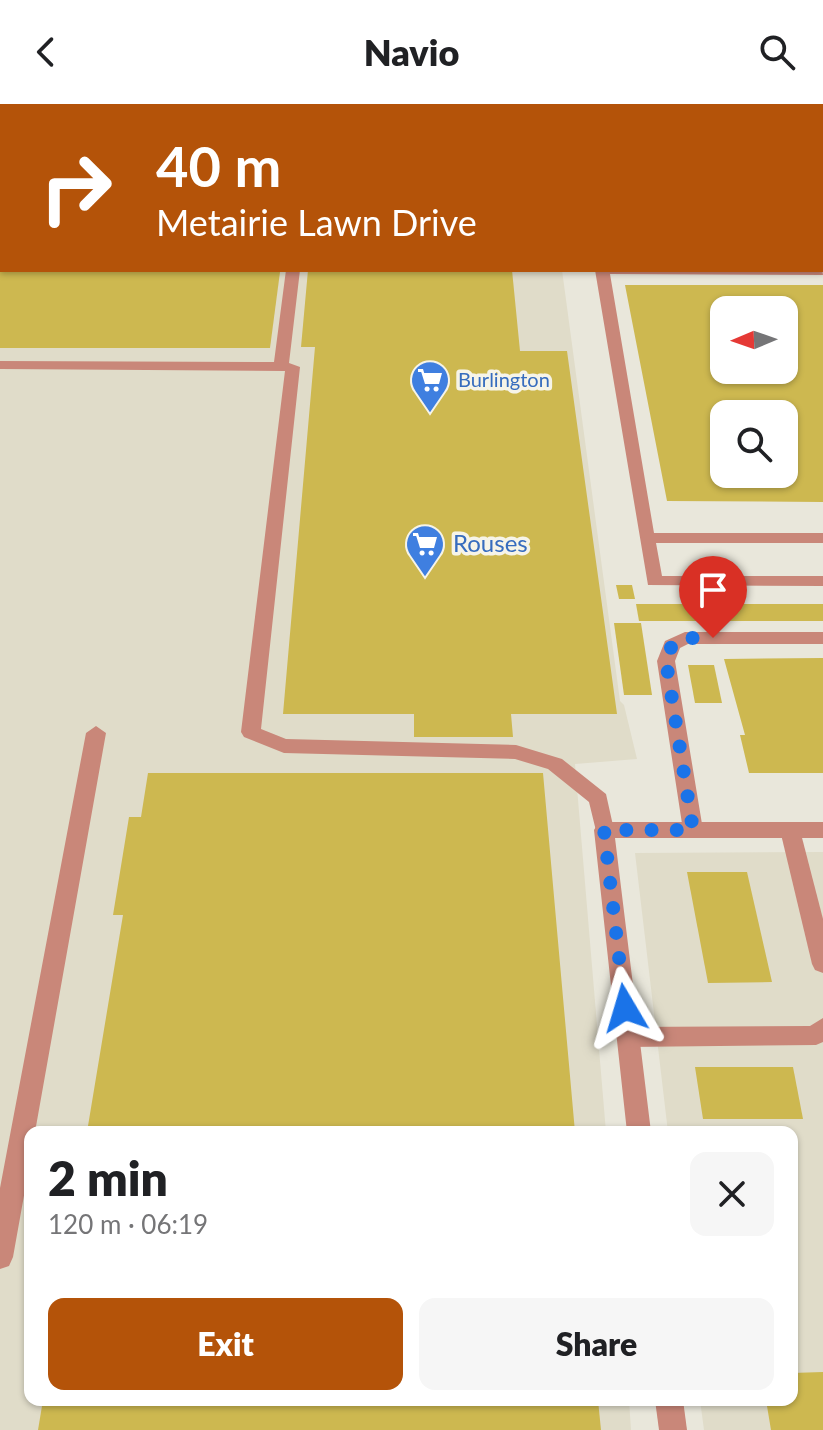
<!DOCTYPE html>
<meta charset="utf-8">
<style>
body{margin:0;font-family:Lato,sans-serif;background:#f6f6f6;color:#202124;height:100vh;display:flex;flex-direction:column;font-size:30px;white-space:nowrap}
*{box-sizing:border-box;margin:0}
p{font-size:26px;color:#757577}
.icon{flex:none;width:44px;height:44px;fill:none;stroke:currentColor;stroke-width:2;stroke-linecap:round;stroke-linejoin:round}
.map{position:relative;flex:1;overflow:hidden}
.side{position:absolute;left:24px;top:1022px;width:774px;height:280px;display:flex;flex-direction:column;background:#fff;border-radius:16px;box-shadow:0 2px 6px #0004}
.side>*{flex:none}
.hud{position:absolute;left:0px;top:0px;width:824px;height:168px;box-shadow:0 2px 6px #0004;background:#b45309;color:#fff;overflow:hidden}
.needle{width:52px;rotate:268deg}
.buttons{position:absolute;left:710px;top:192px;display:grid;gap:16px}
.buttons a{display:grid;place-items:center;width:88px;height:88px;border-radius:16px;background:#fff;box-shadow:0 2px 6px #0004;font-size:40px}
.pin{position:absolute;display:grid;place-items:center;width:68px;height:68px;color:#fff;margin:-82px -34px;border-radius:50% 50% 50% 0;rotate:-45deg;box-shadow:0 0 8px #0007}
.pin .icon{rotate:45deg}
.me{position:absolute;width:88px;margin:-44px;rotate:353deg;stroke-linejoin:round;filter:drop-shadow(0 0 6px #0008)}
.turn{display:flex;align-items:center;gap:28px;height:168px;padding:0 24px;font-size:36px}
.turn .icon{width:104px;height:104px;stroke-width:2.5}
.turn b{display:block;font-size:56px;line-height:68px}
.round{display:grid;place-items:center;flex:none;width:84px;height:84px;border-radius:16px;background:#f6f6f6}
.summary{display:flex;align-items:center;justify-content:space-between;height:136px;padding:0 24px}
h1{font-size:48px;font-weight:800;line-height:60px}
.action{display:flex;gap:16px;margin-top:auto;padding:16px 24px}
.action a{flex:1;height:92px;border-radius:16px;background:#b45309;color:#fff;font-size:32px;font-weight:800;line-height:92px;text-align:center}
.action a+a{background:#f6f6f6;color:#202124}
header{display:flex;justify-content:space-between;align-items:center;height:104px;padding:0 24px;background:#fff;font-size:36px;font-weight:800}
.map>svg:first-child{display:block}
.built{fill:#e0dcc9}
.building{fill:#cdb850;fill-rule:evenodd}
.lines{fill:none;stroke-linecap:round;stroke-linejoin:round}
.lane{fill:#c98779;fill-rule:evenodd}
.street{fill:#c98779;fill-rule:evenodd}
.route{stroke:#1a73e8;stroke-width:14;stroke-dasharray:0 25.2}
.labels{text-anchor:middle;stroke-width:7;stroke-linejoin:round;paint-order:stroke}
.far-shop-label{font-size:20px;fill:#366cbe;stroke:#f6f4e8;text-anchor:start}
.shop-label{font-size:24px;fill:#366cbe;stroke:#f6f4e8;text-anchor:start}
</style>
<header><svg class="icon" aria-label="back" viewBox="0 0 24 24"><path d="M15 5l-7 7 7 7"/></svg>Navio<svg class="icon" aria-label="search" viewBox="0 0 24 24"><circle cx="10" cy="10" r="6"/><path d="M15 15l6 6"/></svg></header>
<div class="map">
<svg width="823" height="1326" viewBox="0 0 823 1326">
<rect width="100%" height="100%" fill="#e9e7db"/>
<!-- built -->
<g class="built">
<polygon points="0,125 2,166 562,166 620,597 624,601 637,655 575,660 606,1028 30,1028 30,1296 629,1296 631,1326 0,1326"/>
<polygon points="823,748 823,1326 704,1326 700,1296 792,1296 792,1028 668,1028 635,749"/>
</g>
<!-- building -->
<g class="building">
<polygon points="0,166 280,168 270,244 0,244"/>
<polygon points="308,166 512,166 520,247 567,247 617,610 511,610 513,633 414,633 414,610 283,610 315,243 301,243"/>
<path d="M625 181H823V398L667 397ZM724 206H784V266H724ZM724 310H784V370H724Z"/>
<polygon points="616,481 632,481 635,495 619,495"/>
<polygon points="636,500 823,500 823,517 639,517"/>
<polygon points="614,519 641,519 652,591 624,591"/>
<polygon points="823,554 823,669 749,669 740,631 745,631 724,555"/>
<polygon points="688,561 714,561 722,599 695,599"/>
<polygon points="148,669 543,669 575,1028 87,1028 123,811 113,811 129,713 141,713"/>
<polygon points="687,768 747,768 772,878 708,879"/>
<polygon points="695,963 793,963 803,1015 703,1015"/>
<polygon points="823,1268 823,1326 771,1326 766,1296 792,1296 792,1269"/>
<polygon points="43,1296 598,1296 601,1326 38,1326"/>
</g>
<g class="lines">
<!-- lane -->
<g class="lane">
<polygon points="60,0 72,0 74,2 62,2"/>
<rect x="0" y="12" width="2" height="6"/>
<polygon points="2,49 2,60 0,61 0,50"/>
<rect x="822" y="134" width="1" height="8"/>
<polygon points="822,163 823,171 610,170 654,429 823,429 823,439 656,439 662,472 823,472 823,482 648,481 595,166 822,166"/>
<polygon points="286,166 300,166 289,259 300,263 261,625 286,635 516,641 562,655 606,690 614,726 611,731 597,731 589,698 548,665 515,655 284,649 244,633 241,628 285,267 0,265 0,257 274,258"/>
<polygon points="685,528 823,528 823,540 688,540 680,544 675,557 703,726 700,731 686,731 683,726 657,557 665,537"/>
<polygon points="96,622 106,629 35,1028 30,1028 30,1058 13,1153 9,1162 0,1165 0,1084 86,629"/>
<polygon points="790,718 797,721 800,726 823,815 823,869 815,866 812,860 780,726 783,721"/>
<polygon points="823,914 823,938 816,941 628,943 620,940 616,933 620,926 628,923 810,922"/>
</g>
<!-- street -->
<g class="street">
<rect x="0" y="33" width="2" height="8"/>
<rect x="822" y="38" width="1" height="8"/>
<rect x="0" y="111" width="2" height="8"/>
<rect x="822" y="113" width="1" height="8"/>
<polygon points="604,718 823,718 823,734 615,734 651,1028 627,1028 594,726 597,721"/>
<polygon points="655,1296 683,1296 687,1326 659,1326"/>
</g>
</g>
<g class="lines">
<!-- route -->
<polyline class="route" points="625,904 604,726 693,726 666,557 672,541 685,534 713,534"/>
</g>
<!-- icons -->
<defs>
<symbol id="supermarket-pin" viewBox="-11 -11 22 30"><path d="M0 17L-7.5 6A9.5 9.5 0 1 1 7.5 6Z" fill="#3f7fe0" stroke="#f6f4e8"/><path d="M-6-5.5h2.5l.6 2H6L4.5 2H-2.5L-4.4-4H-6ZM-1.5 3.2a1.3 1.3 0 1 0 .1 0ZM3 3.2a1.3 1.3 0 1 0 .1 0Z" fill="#fff"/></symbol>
</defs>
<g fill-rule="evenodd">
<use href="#supermarket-pin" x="408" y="254" width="44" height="60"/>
<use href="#supermarket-pin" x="403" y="418" width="44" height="60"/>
</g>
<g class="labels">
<!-- far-shop labels -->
<g class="far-shop-label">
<text x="458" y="283">Burlington</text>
</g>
<!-- shop labels -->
<g class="shop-label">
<text x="453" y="448">Rouses</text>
</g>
</g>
</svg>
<div class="buttons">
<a><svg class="needle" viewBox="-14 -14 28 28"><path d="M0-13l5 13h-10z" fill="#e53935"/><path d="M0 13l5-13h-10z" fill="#757577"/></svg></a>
<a><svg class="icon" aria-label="search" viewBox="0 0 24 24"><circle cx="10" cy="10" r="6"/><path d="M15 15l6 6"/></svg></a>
</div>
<div class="pin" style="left:713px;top:534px;background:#d93025"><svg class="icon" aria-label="arrive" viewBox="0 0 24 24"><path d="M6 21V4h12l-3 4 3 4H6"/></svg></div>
<svg class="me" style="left:625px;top:904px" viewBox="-20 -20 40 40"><path d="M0-17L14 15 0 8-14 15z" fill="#1a73e8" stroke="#fff" stroke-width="4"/></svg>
<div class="hud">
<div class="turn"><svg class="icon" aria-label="right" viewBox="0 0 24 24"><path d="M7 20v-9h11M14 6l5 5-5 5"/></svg><div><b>40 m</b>Metairie Lawn Drive</div></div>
</div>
<section class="side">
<div class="summary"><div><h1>2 min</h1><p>120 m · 06:19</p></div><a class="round"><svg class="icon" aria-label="close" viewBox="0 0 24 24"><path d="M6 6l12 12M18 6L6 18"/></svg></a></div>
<div class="action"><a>Exit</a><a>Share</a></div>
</section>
</div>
